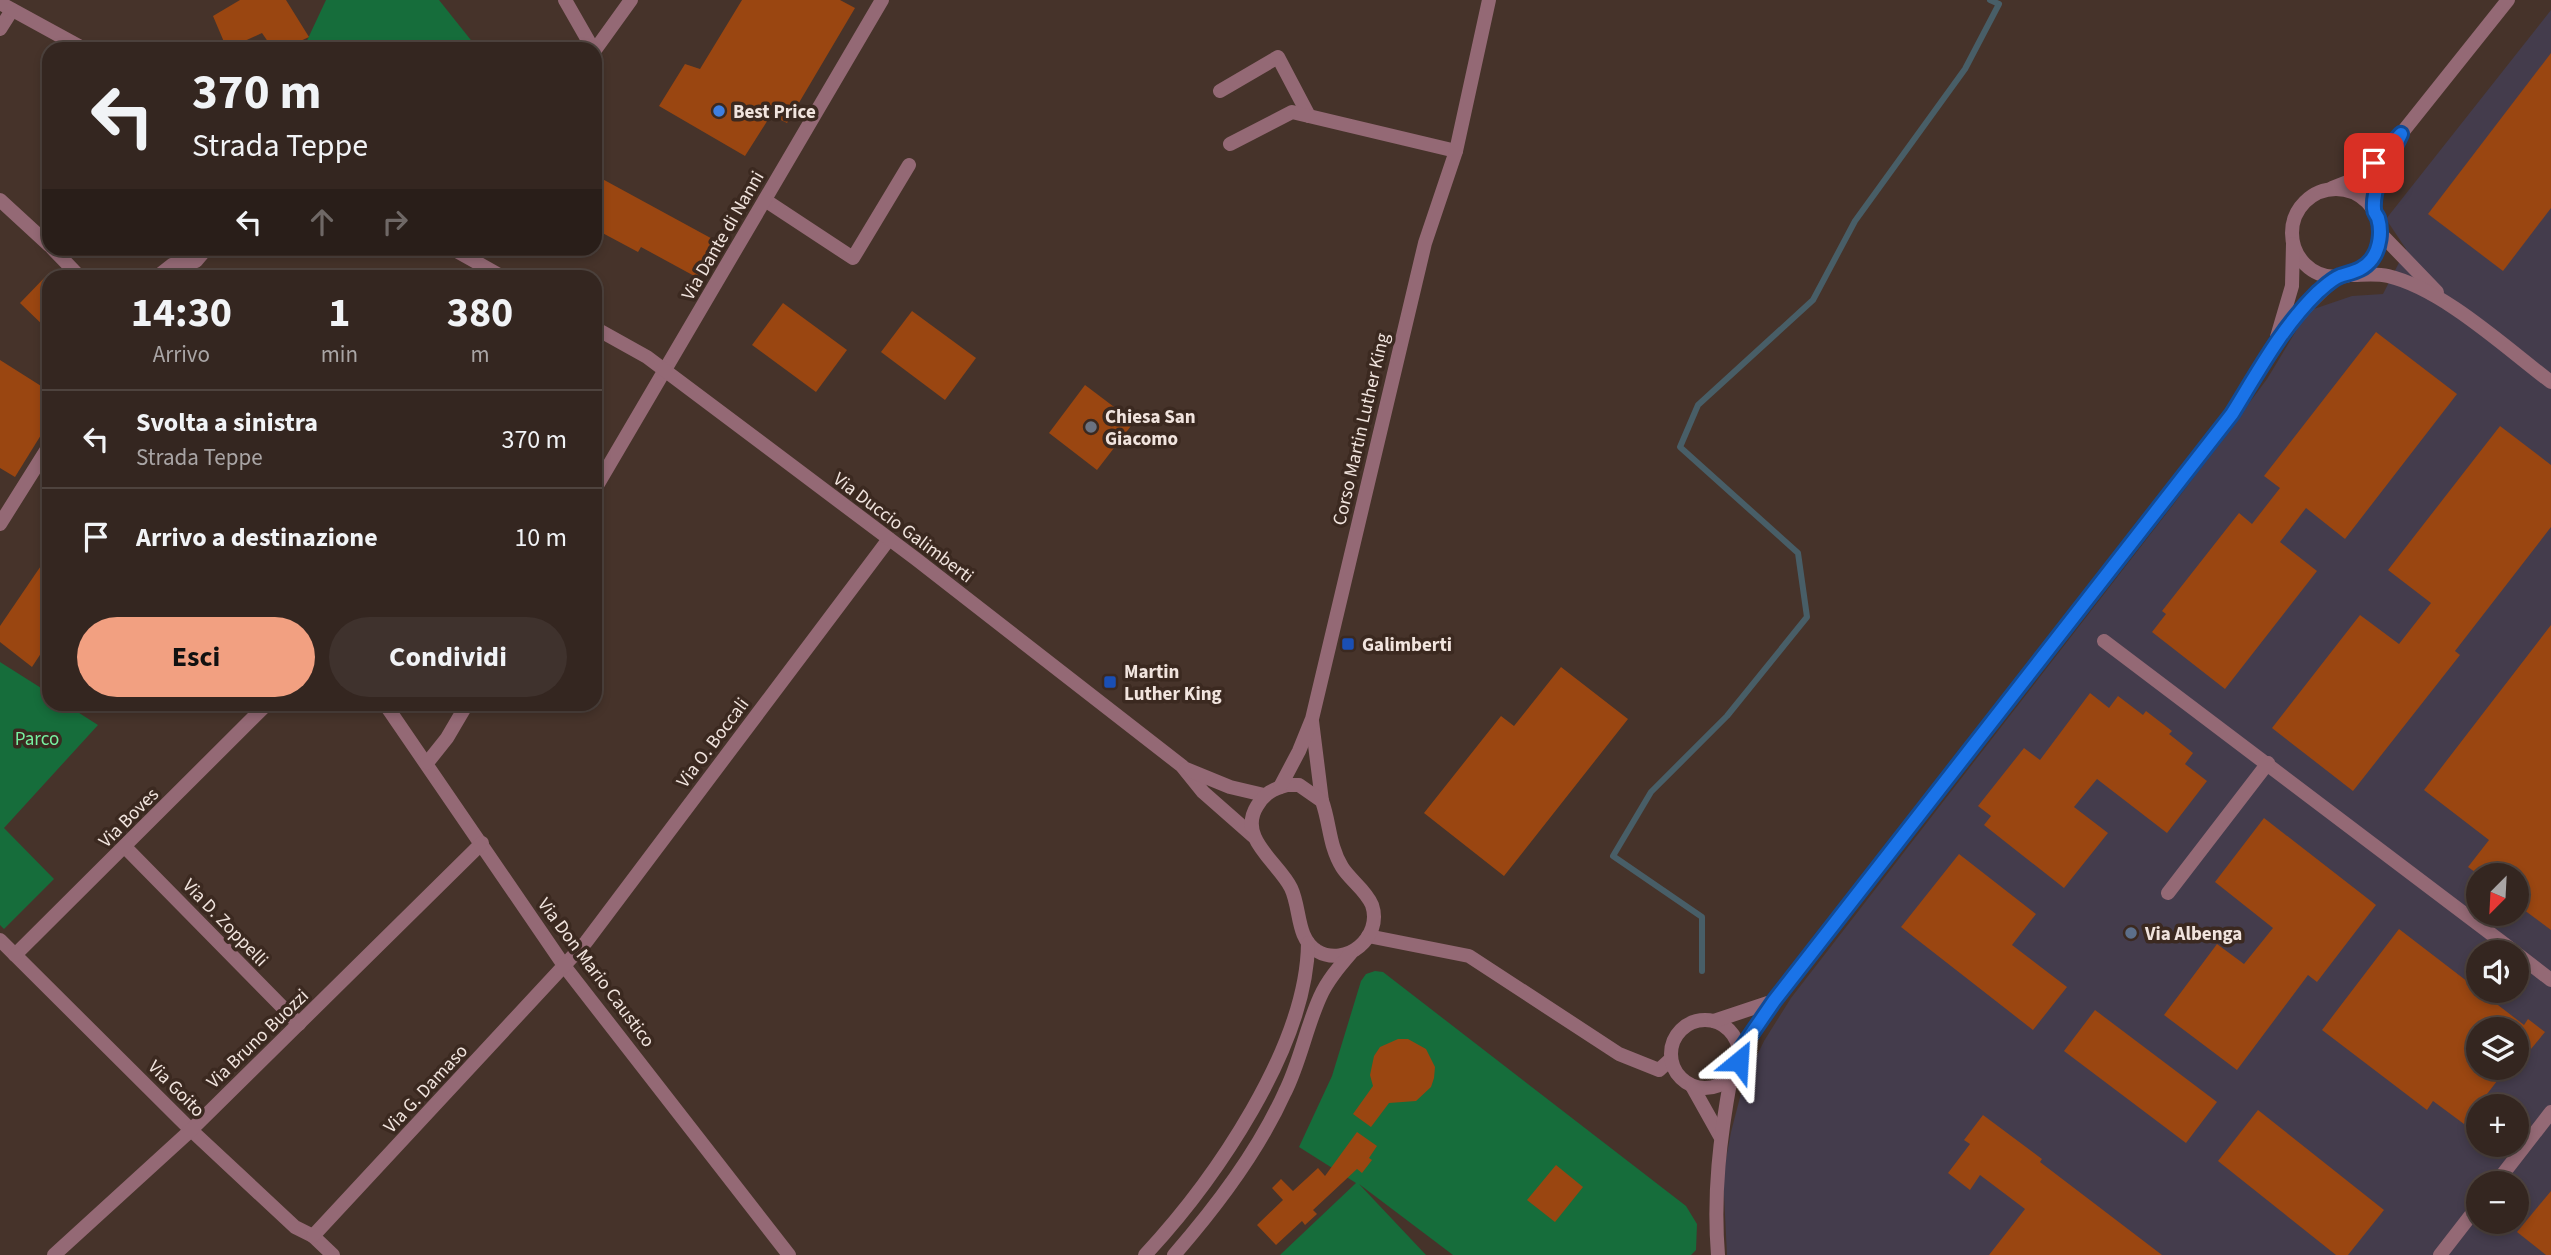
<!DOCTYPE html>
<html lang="it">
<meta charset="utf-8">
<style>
body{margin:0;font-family:"Source Sans 3",sans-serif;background:#3f322d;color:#f1f3f6;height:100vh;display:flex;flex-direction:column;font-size:26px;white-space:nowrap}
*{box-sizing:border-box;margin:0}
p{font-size:23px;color:#a9a5a5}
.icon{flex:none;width:38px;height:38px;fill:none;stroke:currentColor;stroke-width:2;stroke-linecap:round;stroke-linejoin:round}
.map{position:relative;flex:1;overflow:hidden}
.sheet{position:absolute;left:42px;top:270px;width:560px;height:441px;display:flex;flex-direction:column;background:#342620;border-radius:21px;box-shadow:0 4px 10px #0003,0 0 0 2px #4e433e}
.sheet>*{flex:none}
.top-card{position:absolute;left:42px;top:42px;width:560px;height:214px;border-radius:21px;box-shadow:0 4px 10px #0003,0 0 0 2px #4e433e;background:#342620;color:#f1f3f6;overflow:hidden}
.needle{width:46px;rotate:204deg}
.fabs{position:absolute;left:2466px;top:863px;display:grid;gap:14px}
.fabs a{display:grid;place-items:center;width:63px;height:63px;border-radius:50%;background:#342620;box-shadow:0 4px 10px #0003,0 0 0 2px #4e433e;font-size:35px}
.pin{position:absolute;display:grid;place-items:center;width:60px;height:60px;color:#fff;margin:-30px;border-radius:14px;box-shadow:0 4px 10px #0006}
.me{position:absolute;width:77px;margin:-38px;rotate:27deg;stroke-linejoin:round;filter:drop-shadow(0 0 5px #0008)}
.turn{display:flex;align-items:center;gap:24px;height:147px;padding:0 35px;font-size:32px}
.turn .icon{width:91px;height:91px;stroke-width:2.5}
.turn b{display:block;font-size:49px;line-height:60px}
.lanes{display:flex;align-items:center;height:66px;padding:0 35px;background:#0003;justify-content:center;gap:35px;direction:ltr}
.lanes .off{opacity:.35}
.eta{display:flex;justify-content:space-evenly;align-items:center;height:119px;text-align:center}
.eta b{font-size:42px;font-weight:700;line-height:49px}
.button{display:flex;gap:14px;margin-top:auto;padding:14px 35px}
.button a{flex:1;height:80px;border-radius:42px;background:#f2a081;color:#111;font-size:28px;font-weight:700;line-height:80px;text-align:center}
.button a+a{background:#3f322d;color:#f1f3f6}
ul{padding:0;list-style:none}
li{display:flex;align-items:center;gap:21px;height:98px;padding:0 35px;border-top:2px solid #4e433e}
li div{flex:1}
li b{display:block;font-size:26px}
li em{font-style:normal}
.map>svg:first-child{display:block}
.industrial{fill:#443c4c;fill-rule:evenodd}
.green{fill:#166d3b}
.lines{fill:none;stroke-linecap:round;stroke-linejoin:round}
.stream{stroke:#485e67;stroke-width:6}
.building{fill:#9a4611}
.minor{stroke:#946975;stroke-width:14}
.tertiary{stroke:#946975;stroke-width:14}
.route-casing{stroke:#114b97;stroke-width:18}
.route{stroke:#1a73e8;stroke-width:12}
.shop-dot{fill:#3f7fe0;stroke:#3b2920;stroke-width:2.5}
.worship-dot{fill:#6b7280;stroke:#3b2920;stroke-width:2.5}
.transit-dot{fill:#1a4fb4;stroke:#3b2920;stroke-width:2.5}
.service-dot{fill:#5c6f8a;stroke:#3b2920;stroke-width:2.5}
.labels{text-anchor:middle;stroke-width:7;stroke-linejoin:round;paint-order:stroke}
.poi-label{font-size:19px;font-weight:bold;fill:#f1e4de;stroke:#3b2920;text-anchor:start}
.street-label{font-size:19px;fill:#f1e4de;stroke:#3b2920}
.park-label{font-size:19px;fill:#78f1a0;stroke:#3b2920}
</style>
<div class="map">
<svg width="2551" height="1255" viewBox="0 0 2551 1255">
<rect width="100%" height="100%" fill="#46332a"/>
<!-- industrial -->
<path class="industrial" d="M2551 10V1255H1727L1723 1175 1731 1132 1744 1082 1764 1041 1791 998 2173 505 2267 379 2308 311 2352 296 2383 294 2406 249 2386 219ZM2478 875H2516V914H2478ZM2478 952H2516V990H2478ZM2478 1029H2516V1068H2478ZM2478 1106H2516V1144H2478ZM2478 1183H2516V1222H2478Z"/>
<!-- green -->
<g class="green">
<polygon points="326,0 439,0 478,49 303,49"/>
<polygon points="0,662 49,693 49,704 65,704 98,725 4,828 54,879 4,929 0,925"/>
<polygon points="1375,971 1383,972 1686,1206 1697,1224 1696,1250 1691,1255 1453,1255 1359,1184 1426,1255 1280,1255 1356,1183 1299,1147 1332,1076 1361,981 1366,974"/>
</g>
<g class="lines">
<!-- stream -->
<polyline class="stream" points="1702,971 1702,917 1613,856 1651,792 1727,716 1807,617 1798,553 1680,447 1698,405 1813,300 1855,221 1965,69 1999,4 1990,0"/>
</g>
<!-- building -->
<g class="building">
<polygon points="240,0 286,0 309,37 283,49 273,49 262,33 227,49 213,16"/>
<polygon points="742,0 840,0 855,8 787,123 771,115 745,156 659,106 685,64 700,69"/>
<polygon points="2551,53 2551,208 2503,271 2428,214"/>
<polygon points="595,175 718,242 698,278 641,247 638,252 595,229"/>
<polygon points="49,273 49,331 20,303"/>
<polygon points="783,303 847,350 816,392 752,345"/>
<polygon points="912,311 976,358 945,400 881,352"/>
<polygon points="2376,332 2457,394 2345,539 2306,508 2280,542 2317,571 2225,689 2152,632 2166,614 2162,611 2239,513 2252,524 2280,488 2264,476"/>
<polygon points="0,360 49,391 49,422 15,477 0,468"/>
<polygon points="1085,385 1134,422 1097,470 1049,433"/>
<polygon points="2500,426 2551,465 2551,527 2455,651 2460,655 2353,791 2272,728 2360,615 2399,644 2431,603 2388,570"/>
<polygon points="49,554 49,641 32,667 0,642 0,626"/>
<polygon points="2551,625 2551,930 2516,904 2516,875 2479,875 2468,867 2489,840 2424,790"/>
<polygon points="1561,667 1628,719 1504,876 1424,813 1501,716 1514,726"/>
<polygon points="2090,693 2109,708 2118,696 2143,715 2146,711 2172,731 2169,734 2193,753 2185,764 2207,781 2167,833 2097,779 2074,807 2108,833 2064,888 1984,825 1991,816 1978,806 2024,748 2040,760"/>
<polygon points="2264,818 2376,905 2317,982 2308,975 2237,1070 2164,1015 2217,944 2244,964 2273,928 2215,882"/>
<polygon points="1959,854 2036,914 2012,945 2067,987 2033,1030 1901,927"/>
<polygon points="2399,929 2524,1025 2528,1019 2545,1032 2531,1049 2516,1038 2521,1029 2478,1029 2478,1068 2507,1068 2464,1124 2433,1101 2427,1110 2322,1030"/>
<polygon points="2095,1010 2217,1102 2186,1143 2064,1051"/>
<polygon points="1398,1039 1408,1039 1426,1049 1435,1067 1434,1078 1431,1087 1416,1101 1389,1103 1371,1127 1353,1114 1373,1086 1370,1075 1374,1056 1380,1047"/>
<polygon points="2258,1110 2384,1210 2348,1255 2336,1255 2218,1161"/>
<polygon points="1983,1115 2042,1159 2040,1162 2162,1255 1989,1255 2025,1209 1980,1175 1970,1190 1948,1173 1970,1144 1964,1140"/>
<polygon points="1357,1132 1377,1146 1369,1158 1372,1160 1362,1173 1357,1169 1313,1210 1317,1214 1305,1225 1302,1221 1276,1245 1257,1225 1283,1200 1272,1188 1281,1179 1293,1191 1318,1168 1325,1176"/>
<polygon points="1556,1165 1583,1187 1555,1222 1527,1200"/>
<polygon points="2551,1191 2551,1255 2546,1255 2517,1232"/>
</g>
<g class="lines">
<!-- minor -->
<g class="minor">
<polyline points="565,0 593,49"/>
<polyline points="0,29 12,10"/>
<polyline points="595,50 631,0"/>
<polyline points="1220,91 1278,57 1309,116"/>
<polyline points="1230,144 1292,112 1456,151"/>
<polyline points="0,200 49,245"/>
<polyline points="765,200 853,258 909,165"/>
<polyline points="2380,233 2437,292"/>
<polyline points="52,248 79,276"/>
<path d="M2350 275C2362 275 2376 273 2388 276 2443 289 2506 348 2551 382"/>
<polyline points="158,276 172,265 196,261 207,248"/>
<polyline points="595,489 882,0"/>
<polyline points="0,524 49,446"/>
<polyline points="2104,641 2515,952"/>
<polyline points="385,704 565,967 789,1255"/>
<polyline points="427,763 447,738 467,704"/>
<polyline points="125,847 299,1024"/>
<polyline points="2168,893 2268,763"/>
<polyline points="1368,936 1469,956 1619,1054 1659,1070 1671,1059"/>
<polyline points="0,940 191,1130 295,1227 313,1236 333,1255"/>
<polyline points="2516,953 2551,980"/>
<polyline points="15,955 267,704"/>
<polyline points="2496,1183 2551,1112"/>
<polyline points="313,1236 586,942 889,539"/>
<polyline points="54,1255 191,1130 482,843"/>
<polyline points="2440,1255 2478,1206"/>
</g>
<!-- tertiary -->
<g class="tertiary">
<polyline points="0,3 84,49"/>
<polyline points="2332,188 2360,177 2401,134 2508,0"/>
<circle cx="2336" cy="233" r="44"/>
<polyline points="2374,210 2377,187 2396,146"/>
<polyline points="451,248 501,276"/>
<polyline points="595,328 647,357 916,559 1182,766 1203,792 1253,836"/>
<polyline points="2277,337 2292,286 2293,244"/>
<polyline points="1312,721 1322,801"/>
<polyline points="1186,769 1230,787 1264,795"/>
<path d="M1287 785H1299L1322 801C1330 823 1329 846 1342 867 1350 880 1366 890 1372 905 1383 937 1346 968 1317 951 1296 938 1301 909 1291 888 1279 863 1237 838 1257 806 1265 793 1273 789 1287 785Z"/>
<polyline points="1280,787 1299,751 1312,719 1425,243 1456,151 1489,0"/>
<circle cx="1705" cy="1054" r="34"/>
<polyline points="1714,1021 1774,1001"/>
<path d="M1739 1052 1774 1001 2232 414C2262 365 2292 313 2338 277"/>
<polyline points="1692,1086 1720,1136"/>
<path d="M1145 1255C1214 1181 1307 1047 1308 943"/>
<path d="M1174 1255C1217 1206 1258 1152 1285 1092 1300 1062 1306 1028 1320 997 1327 981 1339 967 1351 953"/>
<path d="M1718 1255C1713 1194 1720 1137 1731 1077"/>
</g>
</g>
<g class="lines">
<defs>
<path id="route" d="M1739 1061V1052L1774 1001 2232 414C2258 372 2282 327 2318 292 2324 287 2332 279 2340 276 2352 272 2363 271 2372 259 2380 248 2382 231 2378 218 2376 214 2374 213 2374 209 2372 184 2391 156 2401 134L2374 163"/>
</defs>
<!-- route casing -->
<use href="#route" class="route-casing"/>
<!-- route -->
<use href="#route" class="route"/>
</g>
<!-- markers -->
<circle class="shop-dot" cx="719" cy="111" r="7"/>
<circle class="worship-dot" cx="1091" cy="427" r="7"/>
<g class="transit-dot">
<rect x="1341" y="637" width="14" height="14" rx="3.5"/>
<rect x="1103" y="675" width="14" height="14" rx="3.5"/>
</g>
<circle class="service-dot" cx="2131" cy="933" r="7"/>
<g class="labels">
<!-- poi labels -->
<g class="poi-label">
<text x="733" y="118">Best Price</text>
<text x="1105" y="423">Chiesa San<tspan x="1105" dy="22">Giacomo</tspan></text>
<text x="1362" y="651">Galimberti</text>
<text x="1124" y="678">Martin<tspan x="1124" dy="22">Luther King</tspan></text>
<text x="2145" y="940">Via Albenga</text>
</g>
<!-- street labels -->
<g class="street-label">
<text transform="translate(722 235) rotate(-60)" y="7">Via Dante di Nanni</text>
<text transform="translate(1360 429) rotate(-77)" y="7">Corso Martin Luther King</text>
<text transform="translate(904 527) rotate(37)" y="7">Via Duccio Galimberti</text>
<text transform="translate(712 742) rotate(-53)" y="7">Via O. Boccali</text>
<text transform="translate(128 817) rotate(-45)" y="7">Via Boves</text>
<text transform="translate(226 922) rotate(46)" y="7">Via D. Zoppelli</text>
<text transform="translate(597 972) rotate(53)" y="7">Via Don Mario Caustico</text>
<text transform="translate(257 1038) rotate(-44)" y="7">Via Bruno Buozzi</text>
<text transform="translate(177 1088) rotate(45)" y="7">Via Goito</text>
<text transform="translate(425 1088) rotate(-47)" y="7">Via G. Damaso</text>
</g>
<!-- park labels -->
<g class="park-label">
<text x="37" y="745">Parco</text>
</g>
</g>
</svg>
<div class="fabs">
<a><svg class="needle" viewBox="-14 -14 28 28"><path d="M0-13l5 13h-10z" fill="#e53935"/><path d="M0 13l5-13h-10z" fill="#a9a5a5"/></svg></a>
<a><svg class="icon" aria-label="sound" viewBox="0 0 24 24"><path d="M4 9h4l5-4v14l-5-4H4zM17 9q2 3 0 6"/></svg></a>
<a><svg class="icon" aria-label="layers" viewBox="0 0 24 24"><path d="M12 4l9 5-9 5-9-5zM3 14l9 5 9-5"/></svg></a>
<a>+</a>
<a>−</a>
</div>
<div class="pin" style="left:2374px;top:163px;background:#d93025"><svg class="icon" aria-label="arrive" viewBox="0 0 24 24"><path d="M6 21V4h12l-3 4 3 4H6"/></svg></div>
<svg class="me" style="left:1739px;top:1061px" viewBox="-20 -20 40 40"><path d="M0-17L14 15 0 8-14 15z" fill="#1a73e8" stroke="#fff" stroke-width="4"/></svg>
<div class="top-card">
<div class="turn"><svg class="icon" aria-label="left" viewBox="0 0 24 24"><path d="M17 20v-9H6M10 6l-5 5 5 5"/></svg><div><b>370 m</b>Strada Teppe</div></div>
<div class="lanes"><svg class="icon" aria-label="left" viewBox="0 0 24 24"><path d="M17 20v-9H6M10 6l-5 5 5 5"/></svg><svg class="icon off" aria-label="ahead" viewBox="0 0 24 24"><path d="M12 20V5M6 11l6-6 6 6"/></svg><svg class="icon off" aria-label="right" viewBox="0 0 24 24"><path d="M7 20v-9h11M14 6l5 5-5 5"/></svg></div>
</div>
<section class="sheet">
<div class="eta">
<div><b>14:30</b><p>Arrivo</p></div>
<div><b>1</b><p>min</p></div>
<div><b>380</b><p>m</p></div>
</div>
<ul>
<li><svg class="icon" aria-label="left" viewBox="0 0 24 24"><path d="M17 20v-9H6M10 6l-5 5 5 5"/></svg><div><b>Svolta a sinistra</b><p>Strada Teppe</p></div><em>370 m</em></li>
<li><svg class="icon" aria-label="arrive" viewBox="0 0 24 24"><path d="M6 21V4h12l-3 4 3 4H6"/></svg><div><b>Arrivo a destinazione</b></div><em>10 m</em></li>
</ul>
<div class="button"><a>Esci</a><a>Condividi</a></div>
</section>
</div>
